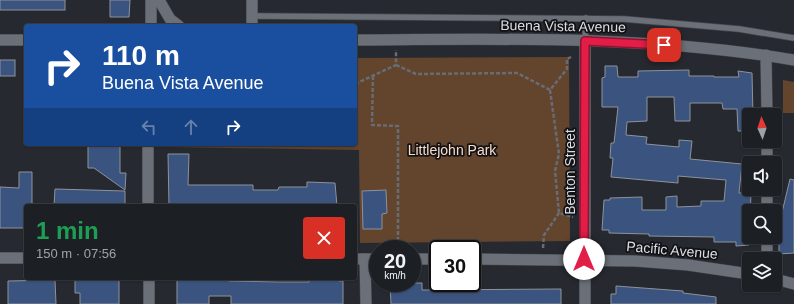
<!DOCTYPE html>
<meta charset="utf-8">
<style>
body{margin:0;font-family:Arial,sans-serif;background:#292d31;color:#f1f3f6;height:100vh;display:flex;flex-direction:column;font-size:15px;white-space:nowrap}
*{box-sizing:border-box;margin:0}
p{font-size:13px;color:#a0a3a6}
.icon{flex:none;width:22px;height:22px;fill:none;stroke:currentColor;stroke-width:2;stroke-linecap:round;stroke-linejoin:round}
.map{position:relative;flex:1;overflow:hidden}
.side{position:absolute;left:24px;top:204px;width:333px;height:76px;display:flex;flex-direction:column;background:#1c2024;border-radius:4px;box-shadow:0 1px 3px #0004,0 0 0 1px #3a3e41}
.side>*{flex:none}
.guide{position:absolute;left:24px;top:24px;width:333px;height:122px;border-radius:4px;box-shadow:0 1px 3px #0004,0 0 0 1px #3a3e41;background:#1a4fa0;color:#fff;overflow:hidden}
.needle{width:26px;rotate:357deg}
.tools{position:absolute;left:742px;top:108px;display:grid;gap:8px}
.tools a{display:grid;place-items:center;width:40px;height:40px;border-radius:4px;background:#1c2024;box-shadow:0 1px 3px #0004,0 0 0 1px #3a3e41;font-size:20px}
.speed{position:absolute;left:369px;top:240px;display:flex;gap:8px;font-size:20px;font-weight:700;text-align:center}
.speed>*{display:grid;place-content:center;width:52px;height:52px;border-radius:50%;background:#1c2024;box-shadow:0 1px 3px #0004,0 0 0 1px #3a3e41;line-height:1}
.speed small{font-size:10px;font-weight:400}
.speed .limit{border:2px solid #111;border-radius:6px;background:#fff;color:#111}
.pin{position:absolute;display:grid;place-items:center;width:34px;height:34px;color:#fff;margin:-17px;border-radius:8px;box-shadow:0 2px 6px #0006}
.me{position:absolute;width:44px;margin:-22px;rotate:0deg;stroke-linejoin:round;filter:drop-shadow(0 0 3px #0008)}
.turn{display:flex;align-items:center;gap:14px;height:84px;padding:0 12px;font-size:18px}
.turn .icon{width:52px;height:52px;stroke-width:2.5}
.turn b{display:block;font-size:28px;line-height:34px}
.lanes{display:flex;align-items:center;height:38px;padding:0 12px;background:#0003;justify-content:center;gap:20px;direction:ltr}
.lanes .off{opacity:.35}
.round{display:grid;place-items:center;flex:none;width:42px;height:42px;border-radius:4px;background:#292d31}
.head{display:flex;align-items:center;justify-content:space-between;height:68px;padding:0 12px}
h1{font-size:24px;font-weight:800;line-height:30px;color:#1e9e55}
.map>svg:first-child{display:block}
.green{fill:#63442d}
.building{fill:#3b537f;stroke:#8e929a}
.lines{fill:none;stroke-linecap:round;stroke-linejoin:round}
.service-casing{stroke:#44474d;stroke-width:7}
.minor-casing{stroke:#44474d;stroke-width:12}
.tertiary-casing{stroke:#44474d;stroke-width:12}
.path{stroke:#696c72;stroke-width:2.5;stroke-dasharray:4 2;stroke-linecap:butt}
.service{stroke:#6b6f77;stroke-width:5.5}
.minor{stroke:#6b6f77;stroke-width:11}
.tertiary{stroke:#6b6f77;stroke-width:11}
.route-casing{stroke:#92132f;stroke-width:10}
.route{stroke:#e11d48;stroke-width:7}
.labels{text-anchor:middle;stroke-width:3.5;stroke-linejoin:round;paint-order:stroke}
.street-label{font-size:14px;fill:#dcdee3;stroke:#111215}
.park-label{font-size:14px;fill:#f9dbc7;stroke:#111215}
</style>
<div class="map">
<svg width="794" height="304" viewBox="0 0 794 304">
<rect width="100%" height="100%" fill="#262a30"/>
<!-- green -->
<g class="green">
<polygon points="569,57 570,241 360,243 359,150 168,147 168,144 355,144 355,58"/>
<polygon points="783,80 794,82 794,113 783,113"/>
</g>
<!-- building -->
<g class="building">
<rect x="0" y="0" width="65" height="10"/>
<polygon points="110,0 130,0 129,17 110,17"/>
<rect x="0" y="60" width="15" height="16"/>
<polygon points="605,66 617,66 618,77 638,77 638,71 689,70 689,76 714,76 714,77 739,77 738,71 752,73 753,115 749,115 749,131 738,131 737,109 723,109 722,103 690,103 690,121 675,121 674,97 647,97 647,121 627,122 626,135 647,137 646,144 679,147 679,140 692,141 690,159 742,164 739,193 751,193 749,245 736,246 736,242 714,242 714,237 649,236 649,234 609,233 609,230 602,230 604,200 610,200 610,198 642,197 642,210 666,210 666,197 677,196 677,207 701,206 701,201 724,201 726,180 678,176 678,183 611,177 613,158 610,158 611,143 614,143 618,107 602,107 602,78 605,77"/>
<polygon points="88,144 120,144 120,173 126,173 125,190 94,168 88,168"/>
<polygon points="168,154 189,154 188,185 253,185 253,190 278,190 279,187 307,187 307,182 335,183 337,206 169,206"/>
<polygon points="19,172 32,172 32,206 26,206 26,228 0,228 0,187 19,188"/>
<polygon points="790,179 794,180 794,253 779,254 779,225"/>
<polygon points="55,189 125,191 125,206 54,206"/>
<polygon points="386,190 387,213 382,214 382,229 363,229 362,191"/>
<polygon points="75,278 119,278 119,304 80,304 80,293 75,293"/>
<polygon points="177,278 229,278 229,281 278,282 309,282 309,278 339,278 339,281 343,281 343,304 231,304 231,296 209,296 209,304 177,304"/>
<polygon points="55,280 56,304 8,304 8,281"/>
<polygon points="390,283 422,283 422,290 561,289 561,304 391,304"/>
<polygon points="616,286 683,291 683,293 716,297 716,304 611,304 611,294 616,294"/>
</g>
<g class="lines">
<defs>
<g id="service">
<polyline points="252,16 624,19 739,29 794,38"/>
<polyline points="585,41 586,18"/>
</g>
<g id="minor">
<polyline points="252,0 252,26"/>
<polyline points="0,40 26,40"/>
<polyline points="585,41 585,304"/>
<polyline points="766,55 767,115"/>
<polyline points="767,141 767,163"/>
<polyline points="767,189 767,211"/>
<polyline points="767,237 767,259"/>
<polyline points="0,258 26,258"/>
<polyline points="355,259 378,259"/>
<polyline points="365,259 366,304"/>
<polyline points="412,259 438,259"/>
<polyline points="472,259 635,261 688,265 749,274"/>
<polyline points="775,279 794,284"/>
</g>
<g id="tertiary">
<polyline points="159,0 170,19 179,26"/>
<polyline points="151,26 151,0"/>
<path d="M355 40C501 39 650 35 794 60"/>
<polyline points="148,206 148,144"/>
<polyline points="149,278 149,304"/>
</g>
</defs>
<!-- service casing -->
<use href="#service" class="service-casing"/>
<!-- minor casing -->
<use href="#minor" class="minor-casing"/>
<!-- tertiary casing -->
<use href="#tertiary" class="tertiary-casing"/>
<!-- path -->
<g class="path">
<polyline points="396,65 416,74 517,73 550,90 567,69 567,59 571,57"/>
<polyline points="373,76 372,125 398,126 398,249"/>
<polyline points="355,84 396,65 396,50"/>
<polyline points="550,90 559,154 555,171 559,213 573,217"/>
<polyline points="543,248 544,235 559,213"/>
</g>
<!-- service -->
<use href="#service" class="service"/>
<!-- minor -->
<use href="#minor" class="minor"/>
<!-- tertiary -->
<use href="#tertiary" class="tertiary"/>
</g>
<g class="lines">
<defs>
<polyline id="route" points="584,259 585,41 664,45"/>
</defs>
<!-- route casing -->
<use href="#route" class="route-casing"/>
<!-- route -->
<use href="#route" class="route"/>
</g>
<g class="labels">
<!-- street labels -->
<g class="street-label">
<text transform="translate(563 26) rotate(1)" y="5">Buena Vista Avenue</text>
<text transform="translate(570 172) rotate(-90)" y="5">Benton Street</text>
<text transform="translate(672 250) rotate(5)" y="5">Pacific Avenue</text>
</g>
<!-- park labels -->
<g class="park-label">
<text x="452" y="155">Littlejohn Park</text>
</g>
</g>
</svg>
<div class="tools">
<a><svg class="needle" viewBox="-14 -14 28 28"><path d="M0-13l5 13h-10z" fill="#e53935"/><path d="M0 13l5-13h-10z" fill="#a0a3a6"/></svg></a>
<a><svg class="icon" aria-label="sound" viewBox="0 0 24 24"><path d="M4 9h4l5-4v14l-5-4H4zM17 9q2 3 0 6"/></svg></a>
<a><svg class="icon" aria-label="search" viewBox="0 0 24 24"><circle cx="10" cy="10" r="6"/><path d="M15 15l6 6"/></svg></a>
<a><svg class="icon" aria-label="layers" viewBox="0 0 24 24"><path d="M12 4l9 5-9 5-9-5zM3 14l9 5 9-5"/></svg></a>
</div>
<div class="speed"><div>20<small>km/h</small></div><div class="limit">30</div></div>
<div class="pin" style="left:664px;top:45px;background:#d93025"><svg class="icon" aria-label="arrive" viewBox="0 0 24 24"><path d="M6 21V4h12l-3 4 3 4H6"/></svg></div>
<svg class="me" style="left:584px;top:259px" viewBox="-20 -20 40 40"><circle r="19" fill="#fff"/><path d="M0-13L10 11 0 6-10 11z" fill="#e11d48"/></svg>
<div class="guide">
<div class="turn"><svg class="icon" aria-label="right" viewBox="0 0 24 24"><path d="M7 20v-9h11M14 6l5 5-5 5"/></svg><div><b>110 m</b>Buena Vista Avenue</div></div>
<div class="lanes"><svg class="icon off" aria-label="left" viewBox="0 0 24 24"><path d="M17 20v-9H6M10 6l-5 5 5 5"/></svg><svg class="icon off" aria-label="ahead" viewBox="0 0 24 24"><path d="M12 20V5M6 11l6-6 6 6"/></svg><svg class="icon" aria-label="right" viewBox="0 0 24 24"><path d="M7 20v-9h11M14 6l5 5-5 5"/></svg></div>
</div>
<section class="side">
<div class="head"><div><h1>1 min</h1><p>150 m · 07:56</p></div><a class="round" style="background:#d93025;color:#fff"><svg class="icon" aria-label="close" viewBox="0 0 24 24"><path d="M6 6l12 12M18 6L6 18"/></svg></a></div>
</section>
</div>
